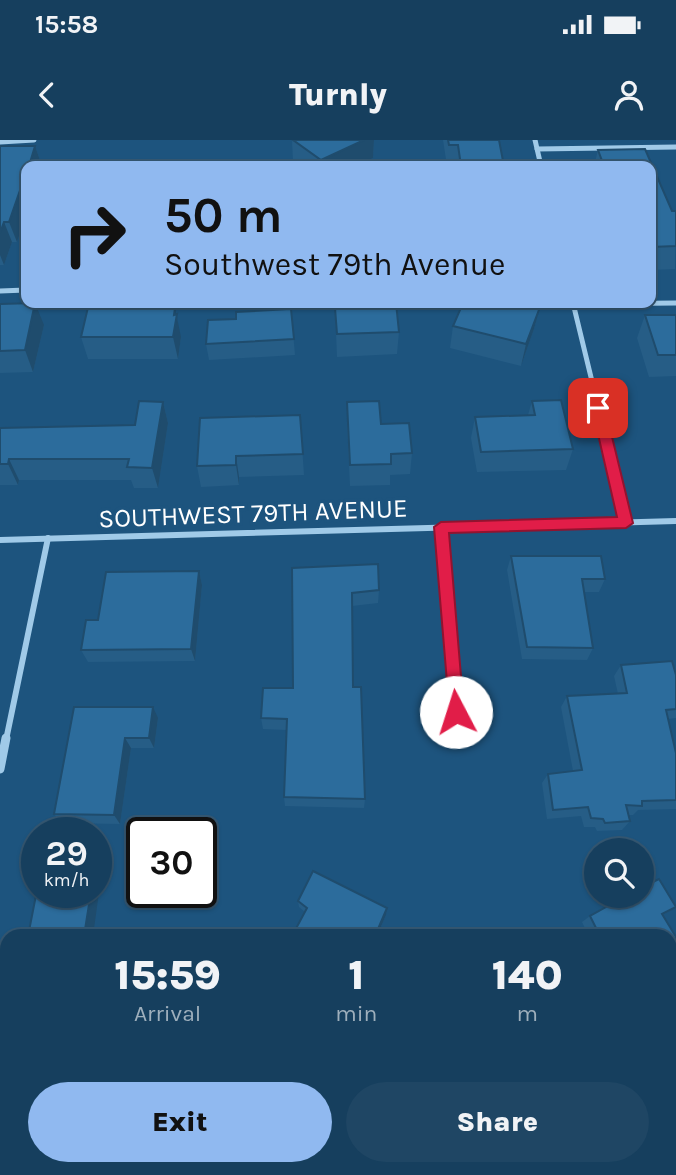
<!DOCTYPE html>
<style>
body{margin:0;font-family:Karla,sans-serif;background:#1f4664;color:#f1f3f6;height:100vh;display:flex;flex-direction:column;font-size:26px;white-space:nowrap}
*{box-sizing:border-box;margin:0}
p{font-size:23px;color:#9eafbc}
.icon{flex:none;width:38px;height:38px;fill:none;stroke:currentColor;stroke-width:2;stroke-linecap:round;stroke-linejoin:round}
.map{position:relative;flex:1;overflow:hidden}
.drawer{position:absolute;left:0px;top:789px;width:677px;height:247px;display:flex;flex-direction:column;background:#163f5e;border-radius:21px 21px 0 0;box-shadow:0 2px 5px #0004,0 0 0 2px #355873}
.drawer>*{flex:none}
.guide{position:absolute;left:21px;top:21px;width:635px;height:147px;border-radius:14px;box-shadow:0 2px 5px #0004,0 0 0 2px #355873;background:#90b9f0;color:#111;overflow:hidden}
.controls{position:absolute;left:584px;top:698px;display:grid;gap:14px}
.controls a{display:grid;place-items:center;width:70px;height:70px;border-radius:50%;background:#163f5e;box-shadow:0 2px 5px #0004,0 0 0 2px #355873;font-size:35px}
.speed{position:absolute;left:21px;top:677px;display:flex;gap:14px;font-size:35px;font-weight:700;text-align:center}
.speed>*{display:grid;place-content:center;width:91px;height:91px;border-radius:50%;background:#163f5e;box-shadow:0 2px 5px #0004,0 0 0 2px #355873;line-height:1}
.speed small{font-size:18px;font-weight:400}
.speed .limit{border:4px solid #111;border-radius:10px;background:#fff;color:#111}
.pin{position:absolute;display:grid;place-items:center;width:60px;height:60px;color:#fff;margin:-30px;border-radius:14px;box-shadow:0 4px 10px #0006}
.me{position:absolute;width:77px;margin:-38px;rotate:355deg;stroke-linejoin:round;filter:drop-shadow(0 0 5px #0008)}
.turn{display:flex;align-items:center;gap:24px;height:147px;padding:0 28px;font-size:32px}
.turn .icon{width:91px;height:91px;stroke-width:2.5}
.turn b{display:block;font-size:49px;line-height:60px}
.eta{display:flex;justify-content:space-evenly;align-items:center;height:119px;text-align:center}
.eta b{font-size:42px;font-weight:800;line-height:49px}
.primary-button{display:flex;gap:14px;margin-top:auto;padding:14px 28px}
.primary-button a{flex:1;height:80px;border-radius:42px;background:#90b9f0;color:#111;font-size:28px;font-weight:800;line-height:80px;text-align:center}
.primary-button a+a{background:#1f4664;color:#f1f3f6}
.status{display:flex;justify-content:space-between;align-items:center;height:49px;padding:0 35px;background:#163f5e;direction:ltr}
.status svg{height:19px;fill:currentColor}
header{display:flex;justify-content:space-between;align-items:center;height:91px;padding:0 28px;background:#163f5e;font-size:32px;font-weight:800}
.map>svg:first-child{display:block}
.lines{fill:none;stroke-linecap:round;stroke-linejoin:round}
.street-far2{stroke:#a0cae8;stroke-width:5}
.street-far1{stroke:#a0cae8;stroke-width:6}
.street{stroke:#a0cae8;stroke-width:9}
.wall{fill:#265d86}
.shaded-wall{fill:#1f4c6d}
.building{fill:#2c6c9c;stroke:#1f4c6d;stroke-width:2}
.route{fill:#e11d48;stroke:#92132f;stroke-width:2}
.labels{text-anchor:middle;stroke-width:7;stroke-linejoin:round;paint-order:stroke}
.street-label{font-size:26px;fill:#fff;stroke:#1d547e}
</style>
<div class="status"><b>15:58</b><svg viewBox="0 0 49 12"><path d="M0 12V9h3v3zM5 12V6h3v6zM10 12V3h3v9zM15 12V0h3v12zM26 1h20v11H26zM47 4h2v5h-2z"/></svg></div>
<header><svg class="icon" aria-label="back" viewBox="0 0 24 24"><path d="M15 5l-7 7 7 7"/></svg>Turnly<svg class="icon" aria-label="person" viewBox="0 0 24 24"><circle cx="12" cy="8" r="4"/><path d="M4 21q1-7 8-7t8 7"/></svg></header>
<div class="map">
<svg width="676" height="1035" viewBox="0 0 676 1035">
<rect width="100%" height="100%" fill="#1d547e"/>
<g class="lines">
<!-- street-far2 -->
<g class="street-far2">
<polyline points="535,0 541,26"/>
<polyline points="0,2 34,0"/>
<polyline points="537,9 676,7"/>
<polyline points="0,151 26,150"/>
<polyline points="573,163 597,262"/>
<polyline points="574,164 676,163"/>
</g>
<!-- street-far1 -->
<g class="street-far1">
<polyline points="596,260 626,383"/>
<polyline points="441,387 456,572"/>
<polyline points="0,400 676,381"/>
<polyline points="6,600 48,398"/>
</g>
<!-- street -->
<g class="street">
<polyline points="0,629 6,598"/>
<polyline points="490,1029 491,1035"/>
</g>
</g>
<!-- wall -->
<g class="wall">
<polygon points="292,0 374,0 373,18 356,26 299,26 293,22"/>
<polygon points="443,0 499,0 504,26 447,26"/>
<polygon points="0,6 35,6 42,26 26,26 26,74 17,102 12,102 4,125 0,125"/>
<polygon points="645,9 672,71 676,71 675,129 651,130 651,26 594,26 598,10"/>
<polygon points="358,163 399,192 397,214 337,217 335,168 358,167"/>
<polygon points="0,164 44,185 33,232 0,233"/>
<polygon points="540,167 534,189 521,226 450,208 453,186"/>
<polygon points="120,168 181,197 178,219 88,219 81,197"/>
<polygon points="291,169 295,215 209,220 206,204 236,179"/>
<polygon points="645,175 676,175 676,236 649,237 637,198"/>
<polygon points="532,261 573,309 566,330 477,332 471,298 475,277 528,275"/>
<polygon points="163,262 168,283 158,348 134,348 131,340 19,340 18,345 0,345 0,288 135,285"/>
<polygon points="347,262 381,284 412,313 410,334 390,335 390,345 350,346 347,283"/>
<polygon points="300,275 304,335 239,337 239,345 201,347 197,326"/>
<polygon points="511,416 605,439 599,452 584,452 593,508 587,520 522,519 507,430"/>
<polygon points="292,428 379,450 378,463 352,466 353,547 365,659 364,668 285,666 284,657 286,590 263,589 261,578 293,548"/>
<polygon points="199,431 202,445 195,521 88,522 81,510 98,480"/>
<polygon points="621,525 676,535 676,578 668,579 676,613 676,669 638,670 633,675 629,675 630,681 622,690 597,691 595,687 584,687 581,676 547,679 542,643 548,634 573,631 561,567 567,556 618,554 614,536"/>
<polygon points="74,567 158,578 154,608 131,608 120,684 62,683 54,674"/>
<polygon points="659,739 676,767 663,775 676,797 676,899 670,901 670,796 589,796 582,782 590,776 626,756 642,756 642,747"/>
<polygon points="298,761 387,768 386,775 377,796 292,796 305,772 299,767"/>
<polygon points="670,1006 676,1006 676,1035 628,1035 628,1029 670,1029"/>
</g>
<!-- shaded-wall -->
<g class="shaded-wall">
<polygon points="364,0 374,0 373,18 356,26 321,26 321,20"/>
<polygon points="35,6 42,26 29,26"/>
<polygon points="26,33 26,74 17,102 9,82"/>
<polygon points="4,82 12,102 4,125 0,115 0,93"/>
<polygon points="35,163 44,185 33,232 25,210"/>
<polygon points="540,167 534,189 521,226 526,204"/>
<polygon points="175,168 181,197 178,219 173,197"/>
<polygon points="163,262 168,283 158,348 152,328"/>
<polygon points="236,316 239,337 239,345 236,325"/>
<polygon points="9,319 19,340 18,345 8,324"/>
<polygon points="199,431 202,445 195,521 191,509"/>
<polygon points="153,567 158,578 154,608 149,598"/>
<polygon points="125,598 131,608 120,684 114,675"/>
<polygon points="96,741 100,745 93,796 84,796 91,752 96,752"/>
<polygon points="387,768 386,775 377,796 375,796"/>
<polygon points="108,1029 116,1029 115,1035 107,1035"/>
</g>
<!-- building -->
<g class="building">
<polygon points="293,0 364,0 321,20"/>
<polygon points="448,0 499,0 504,26 461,26 458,5 449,5"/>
<polygon points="0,6 35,6 29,26 26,26 26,33 9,82 4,82 0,93"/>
<polygon points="645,9 672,71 676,71 676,106 651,107 651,26 604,26 598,10"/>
<polygon points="651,108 655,119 651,119"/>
<polygon points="35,163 25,210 0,211 0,164"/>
<polygon points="89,163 118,163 117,168 175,168 174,175 177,174 173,197 81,197"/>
<polygon points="358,163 396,163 399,192 337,194 335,168 359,167"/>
<polygon points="463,163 521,163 540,167 526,204 453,186"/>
<polygon points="291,169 294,199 206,204 208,180 236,179 236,172"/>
<polygon points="645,175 676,175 676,215 658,215"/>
<polygon points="561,260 573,309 481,312 475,277 535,275 532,261"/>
<polygon points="139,261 163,262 152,328 127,327 129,319 9,319 8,324 0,324 0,288 135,285"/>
<polygon points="379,261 381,284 409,283 412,313 391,314 391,324 350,325 347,262"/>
<polygon points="300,275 303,314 236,316 236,325 197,326 200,278"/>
<polygon points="511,416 601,416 605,439 582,439 593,508 527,507"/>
<polygon points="378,424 379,450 352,453 353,547 361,547 365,659 284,657 287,579 261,578 263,548 293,548 292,428"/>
<polygon points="199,431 191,509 81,510 86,480 98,480 106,432"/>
<polygon points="672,521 676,535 676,569 666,570 676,613 676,660 642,661 642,666 626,665 630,681 605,683 603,679 591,678 588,667 553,670 548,634 582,630 567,556 627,553 621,525"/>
<polygon points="74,567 153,567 149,598 125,598 114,675 54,674"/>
<polygon points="313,731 387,768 375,796 292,796 307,768 298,761"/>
<polygon points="659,739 676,767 662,774 676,797 676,899 670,890 670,796 600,796 590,776 626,756 642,756 642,747"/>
<polygon points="37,750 37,752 91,752 84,796 28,796"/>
<polygon points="1,970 7,970 7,1029 108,1029 107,1035 0,1035"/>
<polygon points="670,1007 676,1007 676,1035 639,1035 638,1029 670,1029"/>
<rect x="280" y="1029" width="93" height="6"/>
</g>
<!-- route -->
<polygon class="route" points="598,264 605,268 633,383 626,388 449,393 464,572 462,578 456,580 450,578 434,387 441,382 617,377 592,268"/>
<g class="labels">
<!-- street labels -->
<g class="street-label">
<text transform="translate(253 373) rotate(-2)" y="9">SOUTHWEST 79TH AVENUE</text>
</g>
</g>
</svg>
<div class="controls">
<a><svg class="icon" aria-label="search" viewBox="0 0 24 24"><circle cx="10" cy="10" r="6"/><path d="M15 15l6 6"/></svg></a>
</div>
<div class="speed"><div>29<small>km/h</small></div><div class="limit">30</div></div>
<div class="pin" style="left:598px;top:268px;background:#d93025"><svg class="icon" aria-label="arrive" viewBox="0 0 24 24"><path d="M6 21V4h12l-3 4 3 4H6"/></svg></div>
<svg class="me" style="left:456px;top:572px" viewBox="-20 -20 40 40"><circle r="19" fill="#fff"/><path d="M0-13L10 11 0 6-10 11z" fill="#e11d48"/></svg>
<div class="guide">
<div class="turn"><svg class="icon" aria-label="right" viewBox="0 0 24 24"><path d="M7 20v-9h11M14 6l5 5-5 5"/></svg><div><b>50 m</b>Southwest 79th Avenue</div></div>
</div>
<section class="drawer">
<div class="eta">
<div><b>15:59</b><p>Arrival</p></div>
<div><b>1</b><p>min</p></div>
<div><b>140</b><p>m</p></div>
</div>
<div class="primary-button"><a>Exit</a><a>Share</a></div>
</section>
</div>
